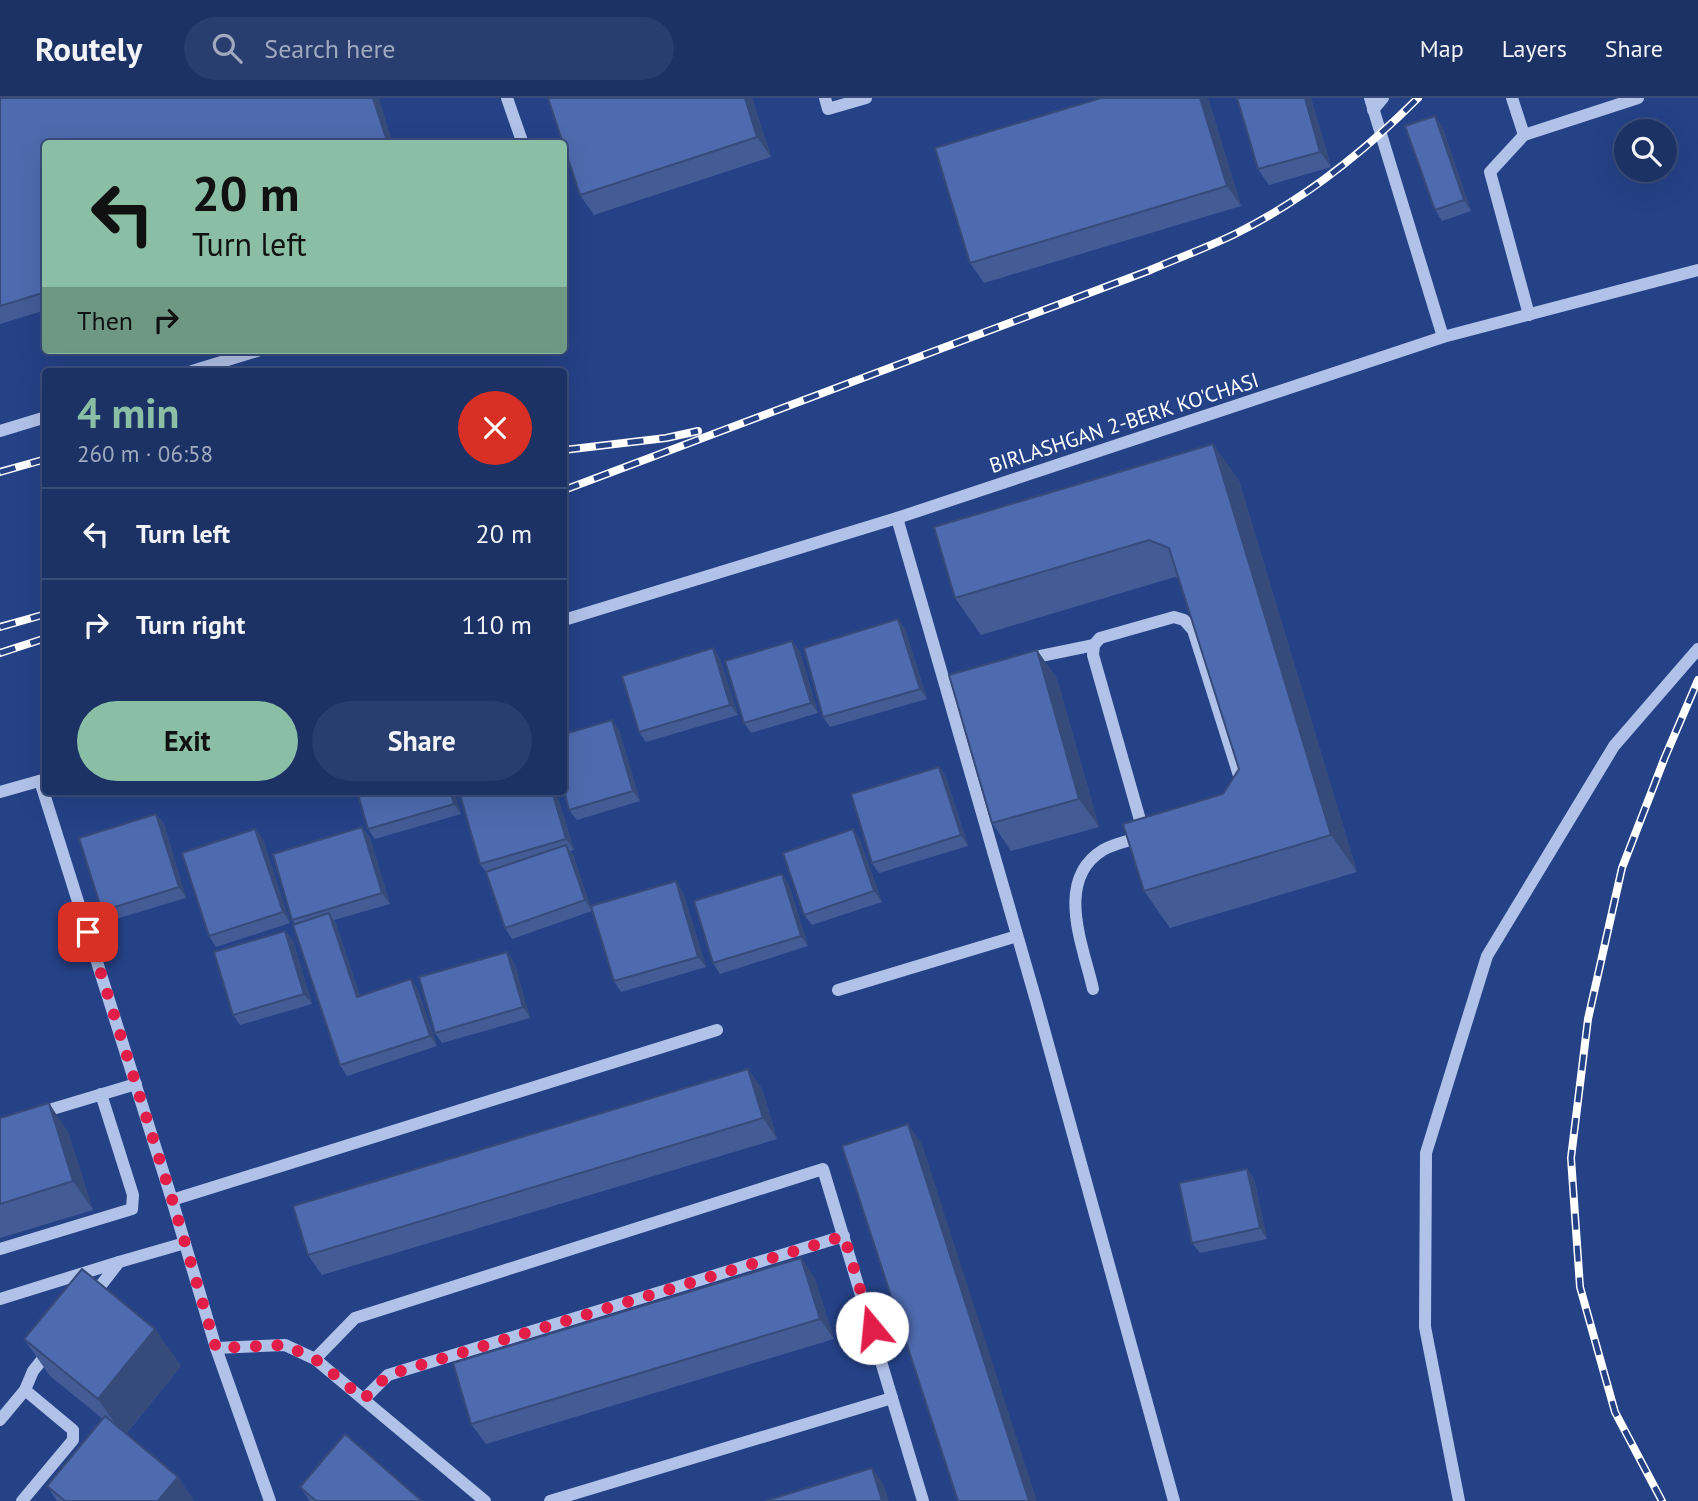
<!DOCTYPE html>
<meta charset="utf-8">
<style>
body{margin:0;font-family:"PT Sans",sans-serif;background:#293e6e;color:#f1f3f6;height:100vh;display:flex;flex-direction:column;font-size:26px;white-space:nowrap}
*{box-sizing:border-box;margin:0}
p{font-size:23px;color:#a0aabf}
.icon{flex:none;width:38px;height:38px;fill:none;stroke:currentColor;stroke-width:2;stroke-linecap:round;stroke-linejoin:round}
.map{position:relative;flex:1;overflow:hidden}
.details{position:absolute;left:42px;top:270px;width:525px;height:427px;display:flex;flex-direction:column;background:#1c3265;border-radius:7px;box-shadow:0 7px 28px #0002,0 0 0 2px #3a4d79}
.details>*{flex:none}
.hud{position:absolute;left:42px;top:42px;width:525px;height:214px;border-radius:7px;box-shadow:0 7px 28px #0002,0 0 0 2px #3a4d79;background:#8abfa5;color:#111;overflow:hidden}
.controls{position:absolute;left:1614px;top:21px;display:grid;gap:14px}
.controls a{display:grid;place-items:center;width:63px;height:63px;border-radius:50%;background:#1c3265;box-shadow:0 7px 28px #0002,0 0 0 2px #3a4d79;font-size:35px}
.pin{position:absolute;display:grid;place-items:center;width:60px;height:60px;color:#fff;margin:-30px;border-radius:14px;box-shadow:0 4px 10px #0006}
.me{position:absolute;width:77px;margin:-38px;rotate:343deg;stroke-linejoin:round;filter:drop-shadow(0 0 5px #0008)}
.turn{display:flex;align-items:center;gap:24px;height:147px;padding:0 35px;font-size:32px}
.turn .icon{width:91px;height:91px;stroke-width:2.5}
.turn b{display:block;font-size:49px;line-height:60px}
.then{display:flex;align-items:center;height:66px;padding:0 35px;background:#0003;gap:14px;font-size:26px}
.round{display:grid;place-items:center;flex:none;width:74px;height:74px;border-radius:37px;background:#293e6e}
.headline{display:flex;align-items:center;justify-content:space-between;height:119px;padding:0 35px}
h1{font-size:42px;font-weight:600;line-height:52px;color:#8abfa5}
.action{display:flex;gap:14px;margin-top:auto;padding:14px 35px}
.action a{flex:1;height:80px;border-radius:42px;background:#8abfa5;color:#111;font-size:28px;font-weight:600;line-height:80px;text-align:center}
.action a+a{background:#293e6e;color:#f1f3f6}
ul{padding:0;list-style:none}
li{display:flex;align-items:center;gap:21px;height:91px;padding:0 35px;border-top:2px solid #3a4d79}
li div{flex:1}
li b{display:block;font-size:26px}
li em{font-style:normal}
header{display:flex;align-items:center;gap:42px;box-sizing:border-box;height:98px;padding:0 35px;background:#1c3265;border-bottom:2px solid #3a4d79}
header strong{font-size:33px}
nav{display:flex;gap:38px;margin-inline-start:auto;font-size:24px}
.search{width:490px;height:63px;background:#293e6e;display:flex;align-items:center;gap:18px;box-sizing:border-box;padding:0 24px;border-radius:38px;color:#a0aabf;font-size:26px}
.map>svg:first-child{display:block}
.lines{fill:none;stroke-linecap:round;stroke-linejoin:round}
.minor{stroke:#b1c2e9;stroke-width:12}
.rail-casing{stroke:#fff;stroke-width:8}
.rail{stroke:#254287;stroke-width:5;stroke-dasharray:16;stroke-linecap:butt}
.wall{fill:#435c96}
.shaded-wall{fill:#374b7a}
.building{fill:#4e6baf;stroke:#374b7a;stroke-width:2}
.route{stroke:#e11d48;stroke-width:12;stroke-dasharray:0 21.6}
.labels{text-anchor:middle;stroke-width:5;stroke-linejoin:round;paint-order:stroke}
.street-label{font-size:21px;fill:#fff;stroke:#254287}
</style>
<header>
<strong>Routely</strong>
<div class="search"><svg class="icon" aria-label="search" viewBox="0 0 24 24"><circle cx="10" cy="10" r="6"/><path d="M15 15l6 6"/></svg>Search here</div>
<nav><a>Map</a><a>Layers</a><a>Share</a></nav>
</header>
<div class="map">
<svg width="1698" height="1403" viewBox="0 0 1698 1403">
<rect width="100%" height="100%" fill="#254287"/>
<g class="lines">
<!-- minor -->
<g class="minor">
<polyline points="507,0 523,46"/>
<polyline points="825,0 828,11 866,0"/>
<polyline points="1370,0 1443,239"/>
<polyline points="1512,0 1524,37 1638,0"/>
<polyline points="1373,12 1383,0"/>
<polyline points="1524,37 1490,74 1529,217"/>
<polyline points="192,273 260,252"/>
<polyline points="0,333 46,319"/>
<polyline points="897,420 1037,906 1174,1403"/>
<polyline points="564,522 897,420 1443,239 1698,172"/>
<polyline points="1026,561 1094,547"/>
<polyline points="40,683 172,1102 216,1250 270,1403"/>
<polyline points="0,694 46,681"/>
<polyline points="1144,736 1093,557 1094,547 1100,540 1174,519 1184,522 1193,532 1242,687"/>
<path d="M1093 891C1083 847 1054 782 1103 752 1115 745 1132 742 1145 738"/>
<polyline points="838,892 1017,838"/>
<polyline points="39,1015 136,986"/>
<polyline points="172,1102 717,932"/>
<polyline points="0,1151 132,1111 133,1097 101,996"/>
<polyline points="91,1200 119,1164 185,1145"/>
<polyline points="0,1201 119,1164"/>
<polyline points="216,1250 285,1247 315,1261 485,1403"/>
<polyline points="315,1261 355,1220 823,1071 923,1403"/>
<polyline points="364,1301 388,1277 844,1138"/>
<polyline points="0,1322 25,1292"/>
<polyline points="22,1403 73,1342 73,1332 25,1292 33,1273 49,1253"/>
<polyline points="550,1403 892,1300"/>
<polyline points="1459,1403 1425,1229 1426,1055 1487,858 1614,648 1698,551"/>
</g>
<defs>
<g id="rail">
<polyline points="564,352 666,340 698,333"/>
<polyline points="0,374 46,361"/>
<path d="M564 392 1148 173C1178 160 1209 149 1237 135 1305 101 1365 53 1418 0"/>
<polyline points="0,529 46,516"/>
<polyline points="0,555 46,540"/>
<polyline points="1662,1403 1615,1314 1580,1189 1571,1060 1588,921 1622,770 1665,659 1698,582"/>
</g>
</defs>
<!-- rail casing -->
<use href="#rail" class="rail-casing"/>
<!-- rail -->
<use href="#rail" class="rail"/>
</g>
<!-- wall -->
<g class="wall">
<polygon points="0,0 46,46 46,212 0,226"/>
<polygon points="752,0 771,59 594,117 580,97"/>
<polygon points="1101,0 1208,0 1241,108 984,185 970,165"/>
<polygon points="1237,0 1311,0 1331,69 1269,87 1258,71"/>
<polygon points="1442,28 1471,113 1442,123 1435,112"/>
<polygon points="1213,346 1239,383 1357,774 1170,830 1144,793 1223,696 1239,671 1179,481 1175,479 981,537 955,500"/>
<polygon points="905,531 927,601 830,629 823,619"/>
<polygon points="792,543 800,554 818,615 751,635 744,625"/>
<polygon points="713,550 720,561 738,617 646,644 639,634"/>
<polygon points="1037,552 1057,581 1099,729 1011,753 992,725"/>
<polygon points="619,632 640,703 577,722 569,712"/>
<polygon points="939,669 946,679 968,748 879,775 872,765"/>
<polygon points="357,693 454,693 461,716 375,741 368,731"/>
<polygon points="459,693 556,693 574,752 570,753 573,757 592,813 512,841 505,830 486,774 480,766"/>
<polygon points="156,716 164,726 186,800 109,823 102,813"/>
<polygon points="362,729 370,740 390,806 334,822 336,826 360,898 411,881 418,892 437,948 347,978 340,967 295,826 292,822"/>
<polygon points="255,731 263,741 290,825 216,849 209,838"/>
<polygon points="860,742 882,804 812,827 804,817"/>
<polygon points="782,776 789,787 808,848 720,876 713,865"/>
<polygon points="683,794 706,869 621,894 614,883"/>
<polygon points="285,833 293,843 312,906 240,927 233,917"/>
<polygon points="514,864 530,920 442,945 435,935"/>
<polygon points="748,971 762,991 777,1041 322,1177 308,1157"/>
<polygon points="0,1020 68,1034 93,1112 0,1140"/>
<polygon points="1247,1071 1254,1081 1267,1141 1200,1155 1192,1145"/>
<polygon points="801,1160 815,1181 834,1241 486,1346 471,1326"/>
<polygon points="155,1231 181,1268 126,1336 178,1379 194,1403 57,1403 47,1388 103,1321 50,1278 24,1241"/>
<polygon points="300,1389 422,1403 310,1403"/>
</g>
<!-- shaded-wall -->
<g class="shaded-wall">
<polygon points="373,0 379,0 393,46 388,46"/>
<polygon points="745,0 752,0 771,59 757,39"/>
<polygon points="1200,0 1208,0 1241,108 1227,88"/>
<polygon points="1305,0 1311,0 1331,69 1320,54"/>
<polygon points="1435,18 1442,28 1471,113 1464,102"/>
<polygon points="1213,346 1239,383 1357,774 1331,737"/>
<polygon points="898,521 905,531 927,601 920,591"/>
<polygon points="792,543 800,554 818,615 811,605"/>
<polygon points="713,550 720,561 738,617 730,607"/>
<polygon points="1037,552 1057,581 1099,729 1079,701"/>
<polygon points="612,622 619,632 640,703 633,693"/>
<polygon points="939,669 946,679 968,748 961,737"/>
<polygon points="450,693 454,693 461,716 454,706"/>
<polygon points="552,693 556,693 574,752 566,741"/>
<polygon points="156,716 164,726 186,800 179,789"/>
<polygon points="362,729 370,740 390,806 382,795"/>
<polygon points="255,731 263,741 290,825 283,814"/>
<polygon points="853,731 860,742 882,804 874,793"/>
<polygon points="566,747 573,757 592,813 585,802"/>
<polygon points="782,776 789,787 808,848 801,838"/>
<polygon points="676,783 683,794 706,869 698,859"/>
<polygon points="329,815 336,826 364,910 357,899"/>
<polygon points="285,833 293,843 312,906 304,896"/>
<polygon points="507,854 514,864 530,920 523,909"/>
<polygon points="411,881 418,892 437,948 430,938"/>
<polygon points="748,971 762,991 777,1041 763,1020"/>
<polygon points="49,1005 68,1034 93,1112 73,1083"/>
<polygon points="908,1026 922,1046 1037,1403 1029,1403"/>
<polygon points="1247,1071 1254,1081 1267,1141 1260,1130"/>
<polygon points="801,1160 815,1181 834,1241 820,1221"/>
<polygon points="155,1231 181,1268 124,1338 98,1301"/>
<polygon points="872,1370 883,1385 889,1403 882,1403"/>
<polygon points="178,1379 194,1403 158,1403"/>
</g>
<!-- building -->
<g class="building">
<polygon points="0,0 373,0 388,46 46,46 46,194 0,208"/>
<polygon points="548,0 745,0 757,39 580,97"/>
<polygon points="1101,0 1200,0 1227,88 970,165 935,50"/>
<polygon points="1237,0 1305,0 1320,54 1258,71"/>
<polygon points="1435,18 1464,102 1435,112 1405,28"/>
<polygon points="1213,346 1331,737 1144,793 1123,726 1223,696 1239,671 1169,450 1149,442 955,500 934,429"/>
<polygon points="898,521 920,591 823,619 804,550"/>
<polygon points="792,543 811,605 744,625 725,563"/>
<polygon points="713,550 730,607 639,634 622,578"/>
<polygon points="1037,552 1079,701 992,725 949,577"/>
<polygon points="612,622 633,693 569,712 564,692 564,636"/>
<polygon points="939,669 961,737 872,765 851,696"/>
<polygon points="357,693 450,693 454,706 368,731"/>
<polygon points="459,693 552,693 566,741 480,766"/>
<polygon points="156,716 179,789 102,813 79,740"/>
<polygon points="362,729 382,795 292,822 273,756"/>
<polygon points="255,731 283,814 209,838 182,755"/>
<polygon points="853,731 874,793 804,817 783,755"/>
<polygon points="566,747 585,802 505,830 486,774"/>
<polygon points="782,776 801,838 713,865 694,803"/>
<polygon points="676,783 698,859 614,883 591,808"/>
<polygon points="329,815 357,899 411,881 430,938 340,967 293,827"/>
<polygon points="285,833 304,896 233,917 214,854"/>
<polygon points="507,854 523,909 435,935 419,879"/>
<polygon points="748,971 763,1020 308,1157 293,1108"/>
<polygon points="49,1005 73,1083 0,1106 0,1020"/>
<polygon points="908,1026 1029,1403 958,1403 842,1048"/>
<polygon points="1247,1071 1260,1130 1192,1145 1179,1085"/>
<polygon points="801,1160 820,1221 471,1326 453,1265"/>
<polygon points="82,1171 155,1231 98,1301 24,1241"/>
<polygon points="105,1318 178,1379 158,1403 65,1403 47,1388"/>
<polygon points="345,1336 422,1403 316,1403 300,1389"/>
<polygon points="872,1370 882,1403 765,1403"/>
</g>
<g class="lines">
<!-- route -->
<polyline class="route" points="88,834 172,1101 216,1250 285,1247 315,1261 364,1301 388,1277 844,1138 872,1230"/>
</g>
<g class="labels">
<!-- street labels -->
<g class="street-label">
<text transform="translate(1124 325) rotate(-18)" y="7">BIRLASHGAN 2-BERK KO'CHASI</text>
</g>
</g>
</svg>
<div class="controls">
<a><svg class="icon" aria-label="search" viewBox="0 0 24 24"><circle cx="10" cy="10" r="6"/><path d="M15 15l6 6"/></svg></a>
</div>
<div class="pin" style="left:88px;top:834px;background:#d93025"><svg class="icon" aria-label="arrive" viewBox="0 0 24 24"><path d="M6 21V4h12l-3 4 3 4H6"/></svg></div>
<svg class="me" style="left:872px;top:1230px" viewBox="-20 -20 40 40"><circle r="19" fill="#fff"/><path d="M0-13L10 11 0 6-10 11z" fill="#e11d48"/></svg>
<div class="hud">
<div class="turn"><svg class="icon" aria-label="left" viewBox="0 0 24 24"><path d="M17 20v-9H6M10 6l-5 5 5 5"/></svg><div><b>20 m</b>Turn left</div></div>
<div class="then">Then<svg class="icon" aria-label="right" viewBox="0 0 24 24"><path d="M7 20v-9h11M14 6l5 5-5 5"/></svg></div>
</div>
<section class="details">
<div class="headline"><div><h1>4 min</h1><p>260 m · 06:58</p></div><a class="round" style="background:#d93025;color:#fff"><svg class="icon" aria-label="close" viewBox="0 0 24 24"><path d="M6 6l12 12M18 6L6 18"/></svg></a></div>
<ul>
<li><svg class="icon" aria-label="left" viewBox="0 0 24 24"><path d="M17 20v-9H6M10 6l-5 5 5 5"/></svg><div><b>Turn left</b></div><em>20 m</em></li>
<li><svg class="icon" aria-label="right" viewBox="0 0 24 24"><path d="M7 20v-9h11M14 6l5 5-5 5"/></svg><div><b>Turn right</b></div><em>110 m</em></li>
</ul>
<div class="action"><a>Exit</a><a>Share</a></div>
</section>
</div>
